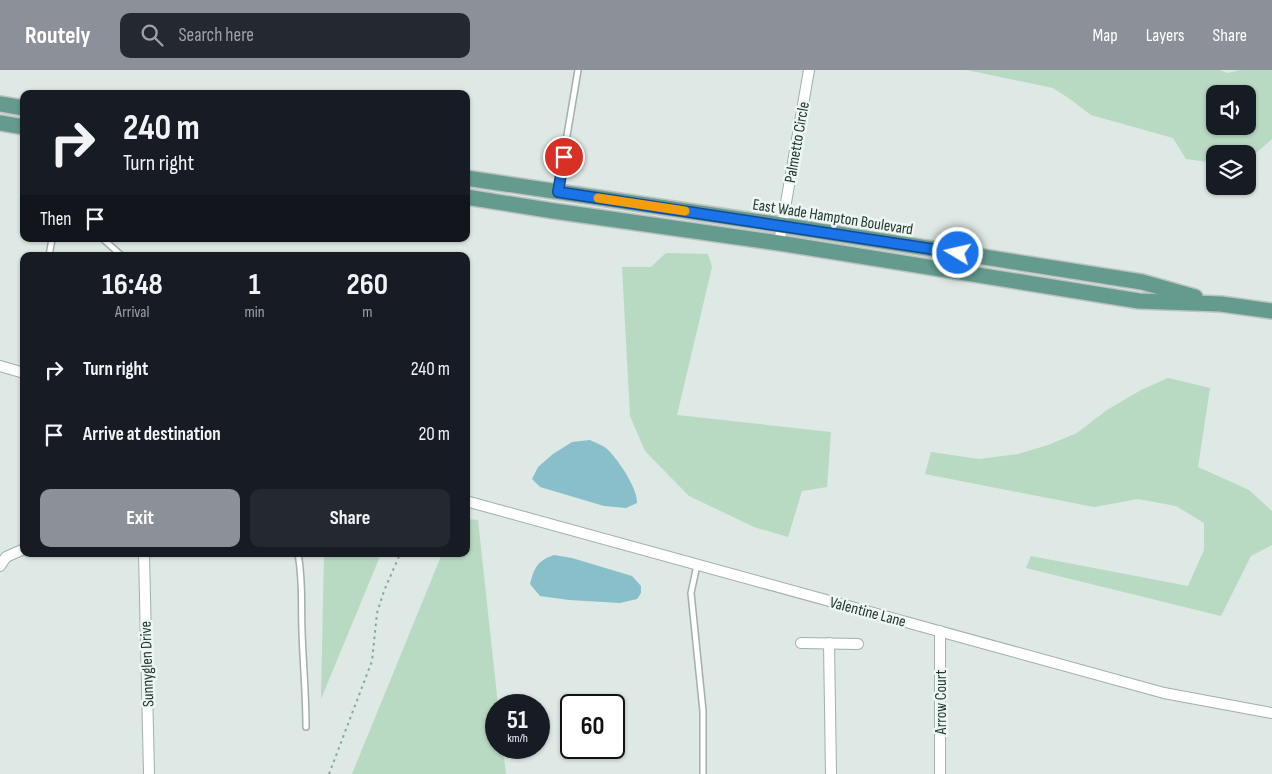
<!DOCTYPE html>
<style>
body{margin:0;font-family:"Sofia Sans Condensed",sans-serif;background:#242831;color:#f1f3f6;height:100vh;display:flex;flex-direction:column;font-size:19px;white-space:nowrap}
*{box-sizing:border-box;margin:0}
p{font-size:16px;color:#9ea1a6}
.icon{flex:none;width:28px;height:28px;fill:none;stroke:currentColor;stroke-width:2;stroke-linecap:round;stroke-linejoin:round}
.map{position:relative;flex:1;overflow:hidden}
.details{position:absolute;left:20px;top:182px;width:450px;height:305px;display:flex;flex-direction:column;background:#171b24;border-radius:10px;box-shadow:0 1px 4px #0004}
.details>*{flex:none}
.guide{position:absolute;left:20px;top:20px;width:450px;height:152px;border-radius:10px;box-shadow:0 1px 4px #0004;background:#171b24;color:#f1f3f6;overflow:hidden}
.tools{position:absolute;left:1206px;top:15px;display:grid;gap:10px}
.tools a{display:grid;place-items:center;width:50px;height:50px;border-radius:10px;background:#171b24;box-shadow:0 1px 4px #0004;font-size:25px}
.speed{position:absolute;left:485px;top:624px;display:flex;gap:10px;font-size:25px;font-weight:700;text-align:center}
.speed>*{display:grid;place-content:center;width:65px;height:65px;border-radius:50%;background:#171b24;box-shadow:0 1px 4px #0004;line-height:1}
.speed small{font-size:12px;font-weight:400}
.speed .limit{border:2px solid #111;border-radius:8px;background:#fff;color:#111}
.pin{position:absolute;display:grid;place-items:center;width:42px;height:42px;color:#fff;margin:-21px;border:2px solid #fff;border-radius:50%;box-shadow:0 1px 5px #0007}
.me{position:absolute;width:55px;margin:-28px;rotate:279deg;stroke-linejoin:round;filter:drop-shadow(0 0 4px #0008)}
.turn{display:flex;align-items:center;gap:18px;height:105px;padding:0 20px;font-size:22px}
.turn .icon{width:65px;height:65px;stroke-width:2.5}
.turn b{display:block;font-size:35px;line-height:42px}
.then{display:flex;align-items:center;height:48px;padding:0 20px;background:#0003;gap:10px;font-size:19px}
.eta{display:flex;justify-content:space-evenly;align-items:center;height:85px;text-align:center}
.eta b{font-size:30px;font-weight:700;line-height:35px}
.button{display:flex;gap:10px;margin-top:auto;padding:10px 20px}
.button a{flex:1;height:58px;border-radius:10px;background:#8c9099;color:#fff;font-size:20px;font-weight:700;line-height:58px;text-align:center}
.button a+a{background:#242831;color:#f1f3f6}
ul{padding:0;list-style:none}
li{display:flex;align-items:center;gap:15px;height:65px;padding:0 20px}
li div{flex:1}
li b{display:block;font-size:19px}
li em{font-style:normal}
header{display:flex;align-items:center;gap:30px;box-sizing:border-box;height:70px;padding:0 25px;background:#8c9099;color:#fff}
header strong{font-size:24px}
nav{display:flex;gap:28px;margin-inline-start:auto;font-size:18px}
.search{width:350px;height:45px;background:#242831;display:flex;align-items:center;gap:12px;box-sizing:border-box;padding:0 18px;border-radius:10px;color:#9ea1a6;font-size:19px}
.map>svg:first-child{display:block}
.green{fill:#b8d9c2;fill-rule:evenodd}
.water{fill:#89bfcb}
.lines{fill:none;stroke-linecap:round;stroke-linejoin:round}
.service-casing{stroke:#a2afab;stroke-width:8}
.minor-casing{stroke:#a2afab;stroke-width:12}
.primary-casing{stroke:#bcc3c1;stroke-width:18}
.path{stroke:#81aa9e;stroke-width:2;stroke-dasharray:2.5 4;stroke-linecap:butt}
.service{stroke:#fff;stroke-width:5}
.minor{stroke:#fff;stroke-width:10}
.primary{stroke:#659b8f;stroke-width:15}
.route-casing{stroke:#114b97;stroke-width:12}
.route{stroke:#1a73e8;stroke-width:9}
.slow{stroke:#f59e0b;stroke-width:9}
.labels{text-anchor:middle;stroke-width:5;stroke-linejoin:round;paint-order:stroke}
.street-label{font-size:16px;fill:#213731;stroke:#eef6f2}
</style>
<header>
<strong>Routely</strong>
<div class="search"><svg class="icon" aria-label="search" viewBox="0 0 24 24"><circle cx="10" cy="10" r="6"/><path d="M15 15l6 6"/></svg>Search here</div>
<nav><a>Map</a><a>Layers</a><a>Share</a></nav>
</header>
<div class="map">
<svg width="1272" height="704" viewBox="0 0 1272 704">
<rect width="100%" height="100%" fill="#dee8e4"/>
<!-- green -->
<g class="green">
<path d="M967 0H1220L1228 3 1240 0H1272V69L1256 83 1248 86V84H1215V93L1186 89 1173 68 1091 45 1070 29 1053 18ZM1215 24H1248V56H1215Z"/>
<polygon points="666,183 708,184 712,197 677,345 831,362 827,417 802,421 788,467 754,457 689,426 645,381 630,346 622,197 651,197"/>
<polygon points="1168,308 1210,318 1198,397 1249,420 1272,441 1272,475 1251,486 1221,546 1026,498 1031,486 1188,516 1204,480 1204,453 1176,436 1138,429 1094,437 925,404 931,382 979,389 1018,384 1048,375 1077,363 1107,340 1141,320"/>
<polygon points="466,449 478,450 498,635 496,635 496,678 503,678 506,704 352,704 442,484 466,484"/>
<polygon points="324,484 381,484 321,629"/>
</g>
<!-- water -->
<g class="water">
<path d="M590 370C595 373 603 375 607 379 618 389 638 419 637 433L626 438 604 436 540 417 532 409 538 397 553 384 572 372Z"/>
<path d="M554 485 572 488 632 506 641 516V523L637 529 620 533 569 530 540 526 530 514C534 498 537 491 554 485Z"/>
</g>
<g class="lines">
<defs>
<g id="service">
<polyline points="558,119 578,0"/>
<polyline points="103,169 122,186"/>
<polyline points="49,186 52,169"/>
<path d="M298 484C303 509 301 535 302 561 303 593 306 625 306 657"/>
<polyline points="697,495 691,523 703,641 703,704"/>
</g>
<g id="minor">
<polyline points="779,173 809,0"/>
<polyline points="0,296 24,303"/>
<polyline points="466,431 1164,623 1272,643"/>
<polyline points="144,484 149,704"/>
<polyline points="0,496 6,487 24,479"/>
<polyline points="940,561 940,704"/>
<polyline points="801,573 858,574"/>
<polyline points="829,573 831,704"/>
</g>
<g id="primary">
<polyline points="0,34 24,38"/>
<polyline points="0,53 24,57"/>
<polyline points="466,108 781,155 1142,212 1195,227"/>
<polyline points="466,127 554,141 779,173 1139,231 1221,234 1272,241"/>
</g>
</defs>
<!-- service casing -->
<use href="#service" class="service-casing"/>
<!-- minor casing -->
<use href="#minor" class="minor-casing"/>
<!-- primary casing -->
<use href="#primary" class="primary-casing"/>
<!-- path -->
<polyline class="path" points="329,704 372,591 377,543 384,521 400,484"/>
<!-- service -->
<use href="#service" class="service"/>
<!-- minor -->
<use href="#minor" class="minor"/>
<!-- primary -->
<use href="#primary" class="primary"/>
</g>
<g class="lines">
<defs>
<polyline id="route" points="564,87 558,122 958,183"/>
</defs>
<!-- route casing -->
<use href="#route" class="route-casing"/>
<!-- route -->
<use href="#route" class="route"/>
<!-- slow -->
<polyline class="slow" points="598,128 685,141"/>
</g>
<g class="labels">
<!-- street labels -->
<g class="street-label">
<text transform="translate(796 72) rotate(-80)" y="6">Palmetto Circle</text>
<text transform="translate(833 146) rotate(9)" y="6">East Wade Hampton Boulevard</text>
<text transform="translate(868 541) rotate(15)" y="6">Valentine Lane</text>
<text transform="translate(146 594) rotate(-92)" y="6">Sunnyglen Drive</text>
<text transform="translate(940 632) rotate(-90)" y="6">Arrow Court</text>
</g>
</g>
</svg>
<div class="tools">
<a><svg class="icon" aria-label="sound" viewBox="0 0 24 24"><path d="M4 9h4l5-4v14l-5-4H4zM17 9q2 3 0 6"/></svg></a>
<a><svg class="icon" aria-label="layers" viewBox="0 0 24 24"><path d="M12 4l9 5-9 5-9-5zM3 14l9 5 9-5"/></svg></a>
</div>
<div class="speed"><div>51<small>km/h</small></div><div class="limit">60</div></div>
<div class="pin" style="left:564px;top:87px;background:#d93025"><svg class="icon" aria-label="arrive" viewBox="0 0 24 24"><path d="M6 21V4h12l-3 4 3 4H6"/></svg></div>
<svg class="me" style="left:958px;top:183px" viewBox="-20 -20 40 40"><circle r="17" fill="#1a73e8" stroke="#fff" stroke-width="3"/><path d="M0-11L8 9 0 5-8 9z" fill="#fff"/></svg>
<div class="guide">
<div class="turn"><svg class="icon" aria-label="right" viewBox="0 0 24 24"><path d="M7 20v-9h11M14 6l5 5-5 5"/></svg><div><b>240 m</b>Turn right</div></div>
<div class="then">Then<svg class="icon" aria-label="arrive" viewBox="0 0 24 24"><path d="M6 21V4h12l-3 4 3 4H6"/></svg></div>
</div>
<section class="details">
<div class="eta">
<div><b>16:48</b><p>Arrival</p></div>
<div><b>1</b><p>min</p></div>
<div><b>260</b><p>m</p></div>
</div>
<ul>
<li><svg class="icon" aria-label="right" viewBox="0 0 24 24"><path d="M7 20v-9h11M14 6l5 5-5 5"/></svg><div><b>Turn right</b></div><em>240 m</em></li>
<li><svg class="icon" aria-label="arrive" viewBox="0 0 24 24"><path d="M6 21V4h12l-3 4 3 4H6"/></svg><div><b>Arrive at destination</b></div><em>20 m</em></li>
</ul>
<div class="button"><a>Exit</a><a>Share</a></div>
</section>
</div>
